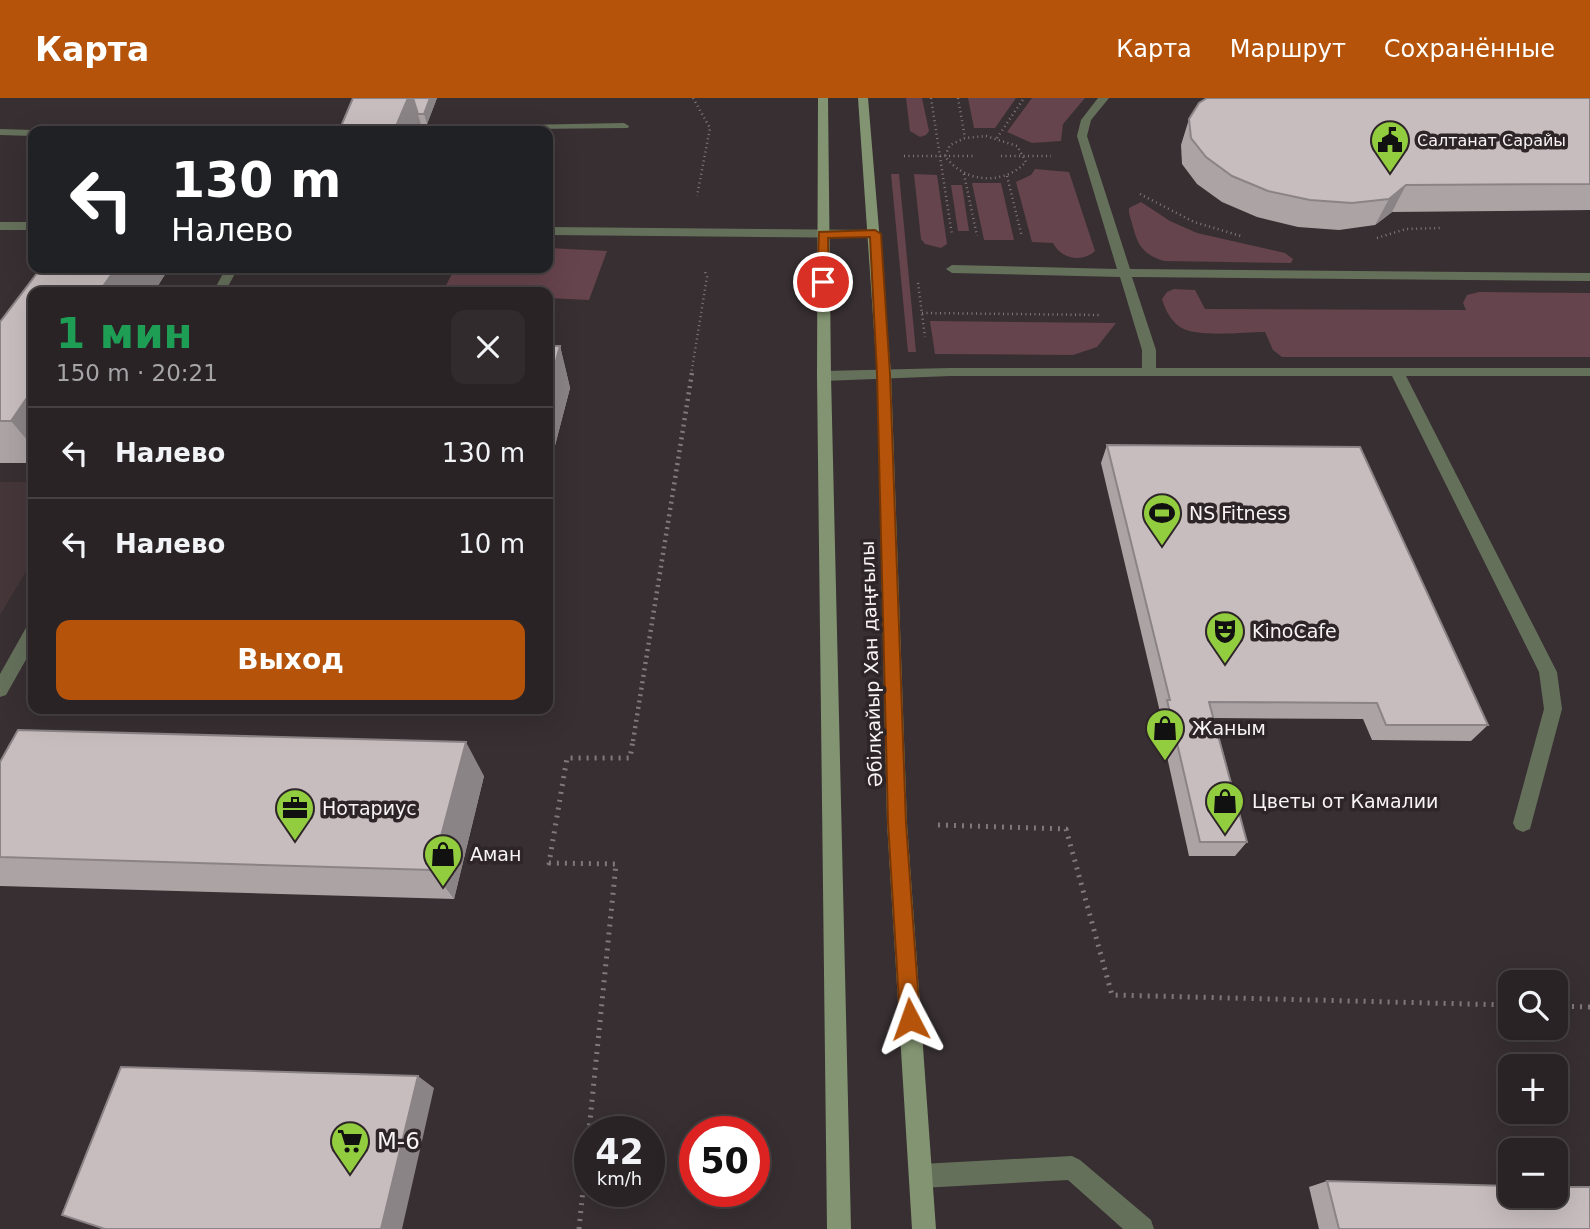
<!DOCTYPE html>
<html lang="ru">
<meta charset="utf-8">
<style>
body{margin:0;font-family:"DejaVu Sans",sans-serif;background:#312b2d;color:#f1f3f6;height:100vh;display:flex;flex-direction:column;font-size:26px;white-space:nowrap}
*{box-sizing:border-box;margin:0}
p{font-size:23px;color:#a5a4a7}
.icon{flex:none;width:38px;height:38px;fill:none;stroke:currentColor;stroke-width:2;stroke-linecap:round;stroke-linejoin:round}
.map{position:relative;flex:1;overflow:hidden}
.side{position:absolute;left:28px;top:189px;width:525px;height:427px;display:flex;flex-direction:column;background:#292325;border-radius:14px;box-shadow:0 7px 28px #0002,0 0 0 2px #454042}
.side>*{flex:none}
.guide{position:absolute;left:28px;top:28px;width:525px;height:147px;border-radius:14px;box-shadow:0 7px 28px #0002,0 0 0 2px #454042;background:#202124;color:#fff;overflow:hidden}
.tools{position:absolute;left:1498px;top:872px;display:grid;gap:14px}
.tools a{display:grid;place-items:center;width:70px;height:70px;border-radius:14px;background:#292325;box-shadow:0 7px 28px #0002,0 0 0 2px #454042;font-size:35px}
.speed{position:absolute;left:574px;top:1018px;display:flex;gap:14px;font-size:35px;font-weight:700;text-align:center}
.speed>*{display:grid;place-content:center;width:91px;height:91px;border-radius:50%;background:#292325;box-shadow:0 7px 28px #0002,0 0 0 2px #454042;line-height:1}
.speed small{font-size:18px;font-weight:400}
.speed .limit{border:10px solid #d22;background:#fff;color:#111}
.pin{position:absolute;display:grid;place-items:center;width:60px;height:60px;color:#fff;margin:-30px;border:4px solid #fff;border-radius:50%;box-shadow:0 2px 7px #0007}
.me{position:absolute;width:77px;margin:-38px;rotate:356deg;stroke-linejoin:round;filter:drop-shadow(0 0 5px #0008)}
.turn{display:flex;align-items:center;gap:24px;height:147px;padding:0 28px;font-size:32px}
.turn .icon{width:91px;height:91px;stroke-width:2.5}
.turn b{display:block;font-size:49px;line-height:60px}
.round{display:grid;place-items:center;flex:none;width:74px;height:74px;border-radius:14px;background:#312b2d}
.headline{display:flex;align-items:center;justify-content:space-between;height:119px;padding:0 28px}
h1{font-size:42px;font-weight:800;line-height:52px;color:#1e9e55}
.primary-button{display:flex;gap:14px;margin-top:auto;padding:14px 28px}
.primary-button a{flex:1;height:80px;border-radius:14px;background:#b45309;color:#fff;font-size:28px;font-weight:800;line-height:80px;text-align:center}
ul{padding:0;list-style:none}
li{display:flex;align-items:center;gap:21px;height:91px;padding:0 28px;border-top:2px solid #454042}
li div{flex:1}
li b{display:block;font-size:26px}
li em{font-style:normal}
header{display:flex;align-items:center;gap:42px;box-sizing:border-box;height:98px;padding:0 35px;background:#b45309;color:#fff}
header strong{font-size:33px}
nav{display:flex;gap:38px;margin-inline-start:auto;font-size:24px}
.map>svg:first-child{display:block}
.built{fill:#45363a}
.green{fill:#66444d}
.lines{fill:none;stroke-linecap:round;stroke-linejoin:round}
.path-far2{stroke:#80797b;stroke-width:2.5;stroke-dasharray:1 3.5;stroke-linecap:butt}
.path-far1{stroke:#80797b;stroke-width:4.5;stroke-dasharray:2 4.5;stroke-linecap:butt}
.path{stroke:#80797b;stroke-width:5;stroke-dasharray:2 6;stroke-linecap:butt}
.service{fill:#65705b;fill-rule:evenodd}
.secondary{fill:#829471;fill-rule:evenodd}
.wall{fill:#aba3a4}
.shaded-wall{fill:#8b8486}
.building{fill:#c7bdbf;stroke:#8b8486;stroke-width:2}
.route{fill:#b45309;stroke:#753606;stroke-width:2}
.labels{text-anchor:middle;stroke-width:7;stroke-linejoin:round;paint-order:stroke}
.far-poi-label{font-size:16px;fill:#f8f3f4;stroke:#2d2527;text-anchor:start}
.poi-label{font-size:19px;fill:#f8f3f4;stroke:#2d2527;text-anchor:start}
.street-label{font-size:19px;fill:#f8f3f4;stroke:#2d2527}
.near-poi-label{font-size:23px;fill:#f8f3f4;stroke:#2d2527;text-anchor:start}
</style>
<header>
<strong>Карта</strong>
<nav><a>Карта</a><a>Маршрут</a><a>Сохранённые</a></nav>
</header>
<div class="map">
<svg width="1590" height="1131" viewBox="0 0 1590 1131">
<rect width="100%" height="100%" fill="#372f31"/>
<!-- built -->
<polygon class="built" points="0,384 33,384 33,462 0,517"/>
<!-- green -->
<g class="green">
<polygon points="906,0 922,0 929,33 926,37 920,39 910,33"/>
<polygon points="968,0 1016,0 995,30 974,30"/>
<polygon points="1032,0 1085,0 1063,26 1061,43 1032,45 1007,34"/>
<path d="M1035 71 1069 74 1095 153C1082 165 1061 161 1053 145L1032 144 1016 84 1031 77Z"/>
<polygon points="891,76 899,76 916,254 908,254"/>
<polygon points="914,76 937,77 947,146 941,150 925,146 921,141"/>
<polygon points="972,85 1001,85 1014,142 984,142"/>
<polygon points="951,87 962,87 969,133 958,133"/>
<path d="M1141 104 1170 123 1197 135 1285 155 1293 161 1291 165 1164 163C1136 154 1137 141 1129 115V110Z"/>
<polygon points="548,150 607,153 589,202 548,200 548,194 443,193 455,170 548,170"/>
<path d="M1174 191 1195 192 1205 211 1466 212 1463 205 1467 197 1479 194 1590 195V259H1282L1273 252 1265 234C1245 234 1196 240 1180 229 1170 222 1165 211 1162 201L1167 194Z"/>
<polygon points="930,223 1116,225 1097,249 1073,257 935,256"/>
</g>
<g class="lines">
<!-- path-far2 -->
<g class="path-far2">
<polyline points="693,0 710,30 697,98"/>
<polyline points="931,0 952,137"/>
<polyline points="958,0 965,40"/>
<path d="M986 38 1017 48 1026 64C1003 88 964 85 945 58L950 47 965 40Z"/>
<polyline points="997,40 1024,0"/>
<polyline points="904,58 975,58"/>
<polyline points="1001,58 1051,58"/>
<polyline points="964,76 977,138"/>
<polyline points="1007,78 1022,139"/>
<polyline points="1140,96 1194,124 1241,138"/>
<polyline points="1377,140 1406,131 1442,130"/>
<polyline points="918,185 925,239"/>
<polyline points="922,215 1100,217"/>
<polyline points="691,277 707,179 704,171"/>
</g>
<!-- path-far1 -->
<polyline class="path-far1" points="633,643 692,275"/>
<!-- path -->
<g class="path">
<polyline points="938,727 1066,731 1112,897 1510,907"/>
<polyline points="1556,908 1590,909"/>
<polyline points="579,1131 616,766 549,765 567,660 630,660 633,642"/>
</g>
<!-- service -->
<g class="service">
<polygon points="1098,0 1109,0 1091,22 1087,38 1130,171 1590,175 1590,183 1132,179 1156,252 1156,270 1590,270 1590,278 1406,278 1557,574 1562,611 1530,731 1523,734 1516,731 1513,725 1544,611 1539,574 1392,278 950,278 824,283 817,278 824,273 950,270 1142,270 1142,252 1120,179 952,175 946,171 952,167 1117,171 1077,38 1081,22"/>
<polygon points="624,25 629,28 628,30 356,33 361,30"/>
<polygon points="0,31 33,32 37,33 33,33 33,38 0,37"/>
<rect x="0" y="124" width="33" height="8"/>
<polygon points="548,129 875,132 881,136 875,140 548,137"/>
<polygon points="226,170 238,170 225,194 213,194"/>
<polygon points="33,526 33,558 28,558 6,597 0,599 0,576 27,528"/>
<polygon points="1072,1058 1080,1062 1151,1122 1154,1131 1123,1131 1068,1082 921,1090 913,1086 909,1078 913,1070 921,1066"/>
</g>
<!-- secondary -->
<g class="secondary">
<polygon points="818,0 828,0 831,278 851,1131 827,1131 817,278"/>
<polygon points="858,0 868,0 891,276 907,725 936,1131 912,1131 887,725 877,276"/>
</g>
</g>
<!-- wall -->
<g class="wall">
<polygon points="353,0 437,0 427,26 421,26 423,33 339,33"/>
<polygon points="1590,0 1590,112 1392,114 1375,127 1339,132 1298,129 1257,119 1222,104 1197,86 1182,66 1181,47 1189,21"/>
<polygon points="41,170 169,170 154,194 33,194 33,365 0,365 0,224"/>
<polygon points="548,248 560,248 570,290 552,359 548,358"/>
<polygon points="1107,347 1488,627 1471,643 1372,642 1363,621 1214,620 1247,744 1235,758 1189,758 1158,618 1160,614 1101,365"/>
<polygon points="0,664 484,678 454,801 0,788"/>
<polygon points="1327,1083 1590,1131 1319,1131 1309,1089"/>
</g>
<!-- shaded-wall -->
<g class="shaded-wall">
<polygon points="408,0 413,0 423,33 394,33"/>
<polygon points="430,0 437,0 427,26 424,16"/>
<polygon points="1406,87 1392,114 1375,127 1389,101"/>
<polygon points="116,170 169,170 154,194 99,194"/>
<polygon points="560,248 570,290 552,359 548,343 548,292"/>
<polygon points="33,291 33,349 11,323"/>
<polygon points="466,644 484,678 454,801 432,772"/>
<polygon points="418,978 434,990 402,1131 381,1131"/>
</g>
<!-- building -->
<g class="building">
<polygon points="353,0 408,0 394,33 339,33"/>
<polygon points="413,0 430,0 424,16 418,16"/>
<polygon points="1207,0 1590,0 1590,86 1406,87 1389,101 1352,105 1310,102 1268,93 1232,78 1206,59 1191,40 1189,21 1199,5"/>
<polygon points="41,170 116,170 99,194 33,194 33,291 11,323 0,323 0,224"/>
<polygon points="548,248 560,248 548,292"/>
<polygon points="1107,347 1360,349 1488,627 1386,627 1377,605 1209,604 1247,744 1200,744 1167,602 1170,602"/>
<polygon points="18,632 466,644 432,772 0,759 0,664"/>
<polygon points="121,969 418,978 381,1131 105,1131 62,1117"/>
<polygon points="1327,1083 1510,1088 1510,1097 1556,1097 1556,1089 1590,1089 1590,1131 1339,1131"/>
</g>
<!-- route -->
<polygon class="route" points="875,132 881,136 890,276 906,725 920,921 917,928 910,931 903,928 900,921 888,725 877,276 870,139 828,140 829,184 823,187 817,184 819,134"/>
<!-- icons -->
<defs>
<symbol id="civic-pin" viewBox="-11 -11 22 30"><path d="M0 17L-7.5 6A9.5 9.5 0 1 1 7.5 6Z" fill="#92cd3f" stroke="#2d2527"/><path d="M-.6-6.5H3V-4.5H.6V-3L4-1V1h2V6H-6V1h2V-1L-.6-3ZM-1.2 2.5V6h2.4V2.5Z" fill="#111"/></symbol>
<symbol id="stadium-pin" viewBox="-11 -11 22 30"><path d="M0 17L-7.5 6A9.5 9.5 0 1 1 7.5 6Z" fill="#92cd3f" stroke="#2d2527"/><path d="M0-5a6.5 5 0 1 0 0 10a6.5 5 0 1 0 0-10ZM-3.5-1.8h7v3.6h-7Z" fill="#111"/></symbol>
<symbol id="theatre-pin" viewBox="-11 -11 22 30"><path d="M0 17L-7.5 6A9.5 9.5 0 1 1 7.5 6Z" fill="#92cd3f" stroke="#2d2527"/><path d="M-5-5.5Q0-4 5-5.5V0Q5 5 0 6Q-5 5-5 0ZM-3.3-2.5H-1v1.5H-3.3ZM1-2.5H3.3v1.5H1ZM-2.8 1Q0 5.5 2.8 1Z" fill="#111"/></symbol>
<symbol id="shop-pin" viewBox="-11 -11 22 30"><path d="M0 17L-7.5 6A9.5 9.5 0 1 1 7.5 6Z" fill="#92cd3f" stroke="#2d2527"/><path d="M-5-2.5h2.3a2.7 3.5 0 0 1 5.4 0H5L5.5 6h-11ZM-1.5-2.5h3a1.5 2.3 0 0 0-3 0Z" fill="#111"/></symbol>
<symbol id="office-pin" viewBox="-11 -11 22 30"><path d="M0 17L-7.5 6A9.5 9.5 0 1 1 7.5 6Z" fill="#92cd3f" stroke="#2d2527"/><path d="M-6-3h4V-5.5h4V-3h4V5H-6ZM-1-4.5V-3h2v-1.5ZM-6 0V1H6V0Z" fill="#111"/></symbol>
<symbol id="supermarket-pin" viewBox="-11 -11 22 30"><path d="M0 17L-7.5 6A9.5 9.5 0 1 1 7.5 6Z" fill="#92cd3f" stroke="#2d2527"/><path d="M-6-5.5h2.5l.6 2H6L4.5 2H-2.5L-4.4-4H-6ZM-1.5 3.2a1.3 1.3 0 1 0 .1 0ZM3 3.2a1.3 1.3 0 1 0 .1 0Z" fill="#111"/></symbol>
</defs>
<g fill-rule="evenodd">
<use href="#civic-pin" x="1368" y="20" width="44" height="60"/>
<use href="#stadium-pin" x="1140" y="393" width="44" height="60"/>
<use href="#theatre-pin" x="1203" y="511" width="44" height="60"/>
<use href="#shop-pin" x="1143" y="608" width="44" height="60"/>
<use href="#shop-pin" x="1203" y="681" width="44" height="60"/>
<use href="#office-pin" x="273" y="688" width="44" height="60"/>
<use href="#shop-pin" x="421" y="734" width="44" height="60"/>
<use href="#supermarket-pin" x="328" y="1021" width="44" height="60"/>
</g>
<g class="labels">
<!-- far-poi labels -->
<g class="far-poi-label">
<text x="1417" y="48">Салтанат Сарайы</text>
</g>
<!-- poi labels -->
<g class="poi-label">
<text x="1189" y="422">NS Fitness</text>
<text x="1252" y="540">KinoCafe</text>
<text x="1192" y="637">Жаным</text>
<text x="1252" y="710">Цветы от Камалии</text>
<text x="322" y="717">Нотариус</text>
<text x="470" y="763">Аман</text>
</g>
<!-- street labels -->
<g class="street-label">
<text transform="translate(871 566) rotate(-92)" y="7">Әбілқайыр Хан даңғылы</text>
</g>
<!-- near-poi labels -->
<g class="near-poi-label">
<text x="377" y="1051">M-6</text>
</g>
</g>
</svg>
<div class="tools">
<a><svg class="icon" aria-label="search" viewBox="0 0 24 24"><circle cx="10" cy="10" r="6"/><path d="M15 15l6 6"/></svg></a>
<a>+</a>
<a>−</a>
</div>
<div class="speed"><div>42<small>km/h</small></div><div class="limit">50</div></div>
<div class="pin" style="left:823px;top:184px;background:#d93025"><svg class="icon" aria-label="arrive" viewBox="0 0 24 24"><path d="M6 21V4h12l-3 4 3 4H6"/></svg></div>
<svg class="me" style="left:910px;top:921px" viewBox="-20 -20 40 40"><path d="M0-17L14 15 0 8-14 15z" fill="#b45309" stroke="#fff" stroke-width="4"/></svg>
<div class="guide">
<div class="turn"><svg class="icon" aria-label="left" viewBox="0 0 24 24"><path d="M17 20v-9H6M10 6l-5 5 5 5"/></svg><div><b>130 m</b>Налево</div></div>
</div>
<section class="side">
<div class="headline"><div><h1>1 мин</h1><p>150 m · 20:21</p></div><a class="round"><svg class="icon" aria-label="close" viewBox="0 0 24 24"><path d="M6 6l12 12M18 6L6 18"/></svg></a></div>
<ul>
<li><svg class="icon" aria-label="left" viewBox="0 0 24 24"><path d="M17 20v-9H6M10 6l-5 5 5 5"/></svg><div><b>Налево</b></div><em>130 m</em></li>
<li><svg class="icon" aria-label="left" viewBox="0 0 24 24"><path d="M17 20v-9H6M10 6l-5 5 5 5"/></svg><div><b>Налево</b></div><em>10 m</em></li>
</ul>
<div class="primary-button"><a>Выход</a></div>
</section>
</div>
